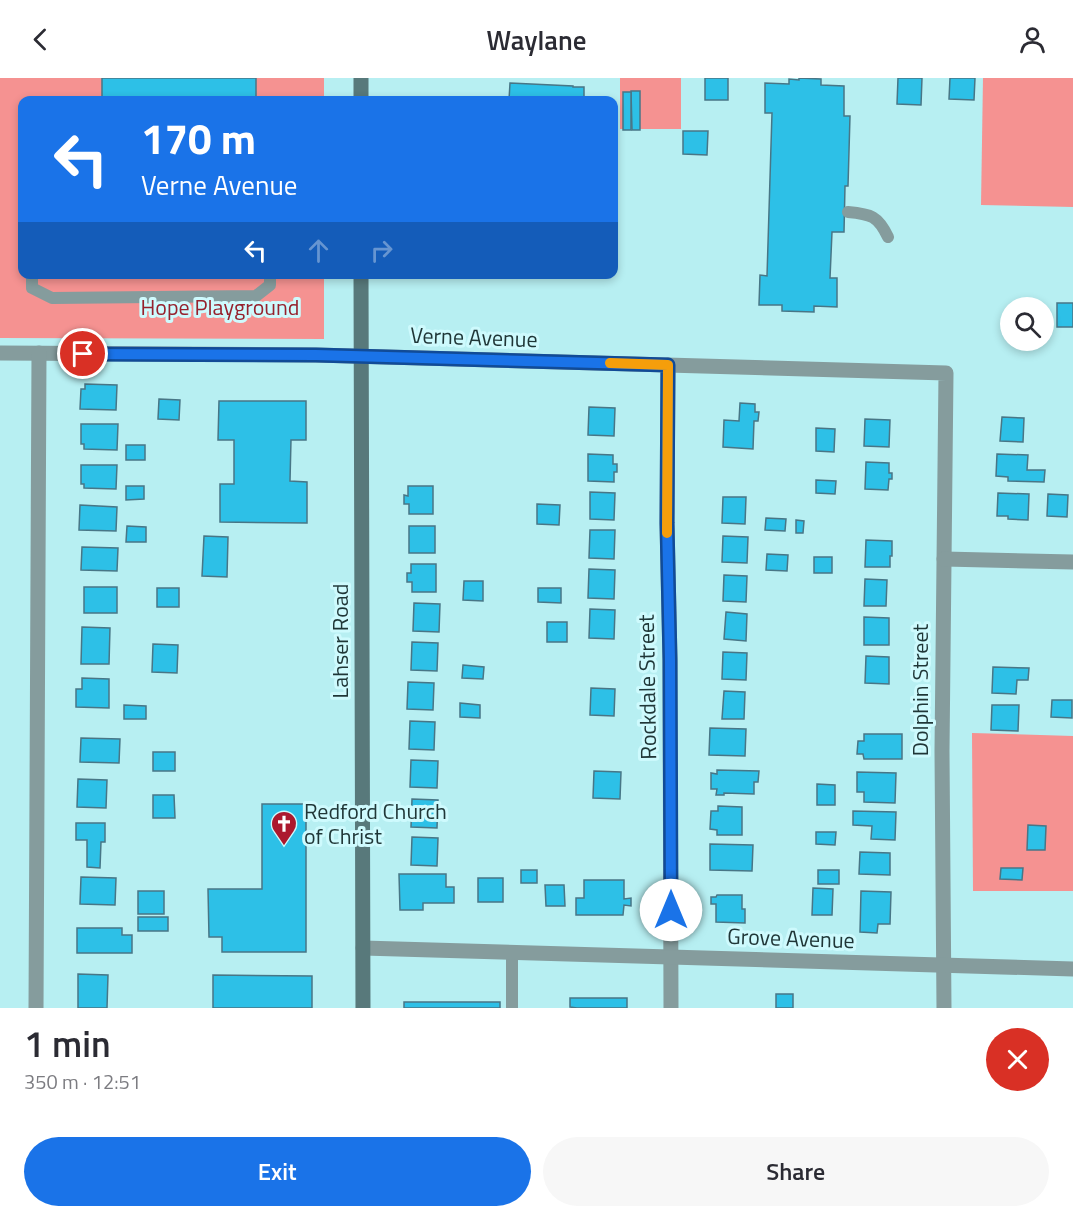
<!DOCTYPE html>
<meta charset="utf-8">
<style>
body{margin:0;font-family:"Titillium Web",sans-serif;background:#f7f7f7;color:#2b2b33;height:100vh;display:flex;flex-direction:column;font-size:22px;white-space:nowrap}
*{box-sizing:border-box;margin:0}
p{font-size:20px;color:#7c7c81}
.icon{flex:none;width:33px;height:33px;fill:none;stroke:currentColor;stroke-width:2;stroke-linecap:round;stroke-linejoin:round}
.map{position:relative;height:930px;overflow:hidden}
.panel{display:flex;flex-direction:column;background:#fff;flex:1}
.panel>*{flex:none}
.top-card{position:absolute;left:18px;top:18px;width:600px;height:183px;border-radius:12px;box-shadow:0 3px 9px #0003;background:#1a73e8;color:#fff;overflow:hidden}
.tools{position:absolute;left:1000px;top:219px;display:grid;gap:12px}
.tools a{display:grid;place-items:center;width:54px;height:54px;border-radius:50%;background:#fff;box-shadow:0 3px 9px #0003;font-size:30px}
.pin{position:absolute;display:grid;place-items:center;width:51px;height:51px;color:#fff;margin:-26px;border:3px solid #fff;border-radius:50%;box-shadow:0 2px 6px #0007}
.me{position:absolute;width:66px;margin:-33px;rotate:0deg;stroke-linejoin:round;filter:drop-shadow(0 0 4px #0008)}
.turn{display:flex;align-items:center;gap:21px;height:126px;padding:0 24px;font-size:27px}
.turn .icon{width:78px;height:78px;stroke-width:2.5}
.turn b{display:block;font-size:42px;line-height:51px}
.lanes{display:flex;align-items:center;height:57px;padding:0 24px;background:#0003;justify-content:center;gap:30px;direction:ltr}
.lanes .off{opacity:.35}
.round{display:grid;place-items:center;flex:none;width:63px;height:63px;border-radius:32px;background:#f7f7f7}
.head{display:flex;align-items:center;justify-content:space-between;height:102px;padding:0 24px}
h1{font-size:36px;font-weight:600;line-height:45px}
.primary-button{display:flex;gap:12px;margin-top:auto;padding:12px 24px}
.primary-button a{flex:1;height:69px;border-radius:36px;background:#1a73e8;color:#fff;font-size:24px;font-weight:600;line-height:69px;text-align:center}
.primary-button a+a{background:#f7f7f7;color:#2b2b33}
header{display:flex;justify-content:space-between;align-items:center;height:78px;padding:0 24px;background:#fff;font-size:27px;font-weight:600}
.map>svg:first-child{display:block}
.green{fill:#f59291}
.building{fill:#2dc0e7;stroke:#487686;stroke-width:1.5}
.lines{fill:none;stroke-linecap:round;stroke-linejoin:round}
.service{stroke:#859c9d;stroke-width:12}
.minor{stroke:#859c9d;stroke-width:15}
.secondary{stroke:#58797b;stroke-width:15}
.route-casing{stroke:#114b97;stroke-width:15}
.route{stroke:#1a73e8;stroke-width:10}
.slow{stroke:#f59e0b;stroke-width:10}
.labels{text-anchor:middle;stroke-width:6;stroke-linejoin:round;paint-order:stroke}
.park-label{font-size:22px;fill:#96212d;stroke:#cefafd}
.street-label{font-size:22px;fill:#1f3637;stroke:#cefafd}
.poi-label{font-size:22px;fill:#1f3637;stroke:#cefafd;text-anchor:start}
</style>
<header><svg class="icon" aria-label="back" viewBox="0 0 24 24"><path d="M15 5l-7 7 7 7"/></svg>Waylane<svg class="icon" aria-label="person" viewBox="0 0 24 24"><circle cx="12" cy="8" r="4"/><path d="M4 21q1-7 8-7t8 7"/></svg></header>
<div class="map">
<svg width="1073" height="930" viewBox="0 0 1073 930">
<rect width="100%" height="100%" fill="#b7eff2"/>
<!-- green -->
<g class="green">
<polygon points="0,0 324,0 324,22 22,22 22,196 324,197 324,261 0,260"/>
<rect x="620" y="0" width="61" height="51"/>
<polygon points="983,0 1073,0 1073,129 981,127"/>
<polygon points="972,655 1073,658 1073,813 973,813"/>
</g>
<!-- building -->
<g class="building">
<rect x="102" y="0" width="154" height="22"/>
<rect x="705" y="0" width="23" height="22"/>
<polygon points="799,0 821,1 821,7 844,8 844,38 850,38 848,108 845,108 844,154 832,154 830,200 837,200 837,229 814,228 814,234 782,233 782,227 759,227 760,197 767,198 772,35 765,35 765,5 789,6 789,1 799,2"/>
<polygon points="898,0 922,0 921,27 897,26"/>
<polygon points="950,0 975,0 974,22 949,21"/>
<polygon points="510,5 573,8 573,9 584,9 584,22 509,22"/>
<polygon points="631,13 640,13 640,52 632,52"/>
<rect x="623" y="14" width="8" height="38"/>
<polygon points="683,53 708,53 707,77 683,76"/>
<rect x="1057" y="225" width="16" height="24"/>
<polygon points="85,306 117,307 116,332 80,331 81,311 85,311"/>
<polygon points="159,321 180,322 179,342 158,341"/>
<polygon points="219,323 306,323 306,362 291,362 290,403 307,404 307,445 220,444 220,406 234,406 234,362 218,362"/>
<polygon points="740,325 755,326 755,334 759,334 758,343 754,343 753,371 723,369 724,342 739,343"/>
<polygon points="589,329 615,330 614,358 588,357"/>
<polygon points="1002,339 1024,340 1023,364 1000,363"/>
<polygon points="865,341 890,342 889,369 864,368"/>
<polygon points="81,346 118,346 117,372 84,371 84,366 81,366"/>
<polygon points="816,350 835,351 834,374 816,373"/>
<rect x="126" y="367" width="19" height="15"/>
<polygon points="588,376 613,377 613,386 617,386 617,394 614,394 614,404 588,403"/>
<polygon points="997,376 1028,377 1027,392 1045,392 1044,404 1008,403 1008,399 996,398"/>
<polygon points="866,384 889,385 889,395 892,395 892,401 889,401 888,412 865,411"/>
<polygon points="81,387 117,387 116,411 84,410 84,406 81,406"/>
<polygon points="816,402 836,403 835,416 816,415"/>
<polygon points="126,408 144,408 144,421 126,422"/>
<polygon points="408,408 433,408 433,436 409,436 409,426 404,426 404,417 408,418"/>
<polygon points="590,414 615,415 614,442 590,441"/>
<polygon points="998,415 1029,416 1028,442 1008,441 1008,438 997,438"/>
<polygon points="1048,416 1068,417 1067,439 1047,438"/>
<polygon points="723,419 746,419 745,446 722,445"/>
<polygon points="537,426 560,427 559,447 537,446"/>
<polygon points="80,427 117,429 116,453 79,452"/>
<polygon points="766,440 786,441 785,453 765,452"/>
<polygon points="796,442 804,443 803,455 796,455"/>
<polygon points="127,448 146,449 146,464 126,464"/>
<rect x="409" y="448" width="26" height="27"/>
<polygon points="590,452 615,452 614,481 589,480"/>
<polygon points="204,458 228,459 227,499 202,498"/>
<polygon points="723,458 748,459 747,485 722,484"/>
<polygon points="866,462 892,463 892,478 890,478 890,489 865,489"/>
<polygon points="82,469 118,470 117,493 81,492"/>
<polygon points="767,476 788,477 787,493 766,492"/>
<rect x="814" y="479" width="18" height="16"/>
<polygon points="411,486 436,486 436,514 412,514 412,504 407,504 407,495 411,495"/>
<polygon points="589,491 615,492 614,521 588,520"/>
<polygon points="724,497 747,498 746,524 723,523"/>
<polygon points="865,501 887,502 886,528 864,528"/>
<polygon points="464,503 483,503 483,523 463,522"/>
<rect x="84" y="509" width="33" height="26"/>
<rect x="157" y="510" width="22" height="19"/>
<polygon points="538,510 561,510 561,525 538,524"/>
<polygon points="414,525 440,526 439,554 413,553"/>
<polygon points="590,531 615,532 614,561 589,560"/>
<polygon points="726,534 747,536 746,563 724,561"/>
<polygon points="864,539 889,540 889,567 864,567"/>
<rect x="547" y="544" width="20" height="20"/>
<polygon points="82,549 110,550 109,586 81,586"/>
<polygon points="412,564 438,565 437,593 411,592"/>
<polygon points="153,566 178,567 177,595 152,594"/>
<polygon points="723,574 747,575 746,602 722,601"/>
<polygon points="866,578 889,579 889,606 865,605"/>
<polygon points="463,587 484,589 483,601 462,600"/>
<polygon points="993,589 1029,590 1028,602 1017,602 1016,616 992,615"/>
<polygon points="82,600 109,601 109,630 76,629 76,611 82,611"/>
<polygon points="408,604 434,605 433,632 407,631"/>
<polygon points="591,610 615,611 614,638 590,637"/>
<polygon points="724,613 745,614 744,641 722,641"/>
<polygon points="1052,622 1072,622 1072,640 1051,639"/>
<polygon points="460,625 480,627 480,640 460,639"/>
<polygon points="124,627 146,628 146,641 124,641"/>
<polygon points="992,627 1019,627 1018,653 991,652"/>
<polygon points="410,643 435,644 434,672 409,671"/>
<polygon points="710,650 746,651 745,678 709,677"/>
<polygon points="864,656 902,656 902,681 864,681 863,676 857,676 858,663 864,663"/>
<polygon points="81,660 120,661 119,685 80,684"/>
<rect x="153" y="674" width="22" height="19"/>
<polygon points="411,682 438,683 437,710 410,709"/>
<polygon points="717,692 759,693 758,704 754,704 754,716 724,715 724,717 716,717 717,711 711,711 711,695 717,696"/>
<polygon points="594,693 621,694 620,721 593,720"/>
<polygon points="857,694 896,695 895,725 864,724 864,714 857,714"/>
<polygon points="78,701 107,702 106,730 77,729"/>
<polygon points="817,706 835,707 835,727 817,727"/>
<polygon points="153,717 174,717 175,740 153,740"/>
<polygon points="412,721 438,722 437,750 411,749"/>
<polygon points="262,726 306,726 306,874 222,874 222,859 209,859 208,811 262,811"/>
<polygon points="718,728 742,729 742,757 717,757 717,752 710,751 711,733 718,733"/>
<polygon points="853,733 896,734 895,762 871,761 872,748 853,747"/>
<polygon points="76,745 105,745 105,764 101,764 100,790 87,789 87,762 76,762"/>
<polygon points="1028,747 1046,748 1045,772 1027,772"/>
<polygon points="816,754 836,754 835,767 816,766"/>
<polygon points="412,759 438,760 437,788 411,787"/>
<polygon points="710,766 753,767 752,793 710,792"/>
<polygon points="860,774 890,775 890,797 859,796"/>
<polygon points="1001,790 1023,790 1022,802 1000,801"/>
<rect x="521" y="792" width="16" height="13"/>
<rect x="818" y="792" width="21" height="14"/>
<polygon points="399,796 446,796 446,809 454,809 454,825 423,825 423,832 400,832"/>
<polygon points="81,799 116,800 115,827 80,826"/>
<rect x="478" y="800" width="25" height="24"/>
<polygon points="584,802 624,802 624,821 631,820 631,828 624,827 623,837 576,837 576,820 584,820"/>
<polygon points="545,807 564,807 565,828 546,828"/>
<polygon points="813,810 833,811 832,837 812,837"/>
<rect x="138" y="813" width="26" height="23"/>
<polygon points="861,813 891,814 890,846 878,846 877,855 860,854"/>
<polygon points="717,817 742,817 742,831 745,831 745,845 716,844 716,826 711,826 711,819 716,819"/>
<rect x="138" y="839" width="30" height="14"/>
<polygon points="77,850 122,850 122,857 132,857 132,875 77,875"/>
<polygon points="78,896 108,897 107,930 78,930"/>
<polygon points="213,897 312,898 312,930 213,930"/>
<rect x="776" y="916" width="17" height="14"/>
<polygon points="570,920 627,920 627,930 577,930 570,929"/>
<rect x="404" y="924" width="96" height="6"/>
</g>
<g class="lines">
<!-- service -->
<g class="service">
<path d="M848 134C871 136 878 138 888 159"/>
<polyline points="32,196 32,210 52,220 256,218 270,207 270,196"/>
<polyline points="512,930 512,875"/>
</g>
<!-- minor -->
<g class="minor">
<polyline points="0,275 316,277 946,295 942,673 944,930"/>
<polyline points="668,287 667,445 670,582 671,930"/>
<polyline points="944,481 1073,484"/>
<polyline points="363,870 1073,891"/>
<polyline points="36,930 39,275"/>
</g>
<!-- secondary -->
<g class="secondary">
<polyline points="361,0 361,22"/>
<polyline points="361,196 363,930"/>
</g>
</g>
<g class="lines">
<defs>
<polyline id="route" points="83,276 316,277 668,287 667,445 670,582 671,832"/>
</defs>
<!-- route casing -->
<use href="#route" class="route-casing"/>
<!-- route -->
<use href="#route" class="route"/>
<!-- slow -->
<polyline class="slow" points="610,285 668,287 667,455"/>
</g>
<!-- icons -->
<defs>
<symbol id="church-pin" viewBox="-11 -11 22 30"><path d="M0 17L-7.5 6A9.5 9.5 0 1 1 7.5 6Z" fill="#ac182e" stroke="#cefafd"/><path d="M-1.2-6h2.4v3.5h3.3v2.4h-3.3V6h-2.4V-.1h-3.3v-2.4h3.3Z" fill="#fff"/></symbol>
</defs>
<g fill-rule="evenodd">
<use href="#church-pin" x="269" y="731" width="30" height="40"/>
</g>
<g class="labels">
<!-- park labels -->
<g class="park-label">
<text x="220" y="237">Hope Playground</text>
</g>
<!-- street labels -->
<g class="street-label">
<text transform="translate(474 259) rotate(2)" y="8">Verne Avenue</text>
<text transform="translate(340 563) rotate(-90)" y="8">Lahser Road</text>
<text transform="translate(647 609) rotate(-91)" y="8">Rockdale Street</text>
<text transform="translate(920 612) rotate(-90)" y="8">Dolphin Street</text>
<text transform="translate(791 860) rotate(2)" y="8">Grove Avenue</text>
</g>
<!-- poi labels -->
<g class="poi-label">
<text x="304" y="741">Redford Church<tspan x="304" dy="25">of Christ</tspan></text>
</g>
</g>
</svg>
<div class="tools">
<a><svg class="icon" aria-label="search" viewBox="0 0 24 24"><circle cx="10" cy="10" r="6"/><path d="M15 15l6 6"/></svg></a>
</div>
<div class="pin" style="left:83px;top:276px;background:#d93025"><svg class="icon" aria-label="arrive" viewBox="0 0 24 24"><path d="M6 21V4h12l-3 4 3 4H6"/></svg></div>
<svg class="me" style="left:671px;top:832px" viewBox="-20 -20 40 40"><circle r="19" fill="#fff"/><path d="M0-13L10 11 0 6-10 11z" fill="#1a73e8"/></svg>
<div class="top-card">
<div class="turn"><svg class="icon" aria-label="left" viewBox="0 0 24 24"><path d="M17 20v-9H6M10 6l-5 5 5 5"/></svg><div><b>170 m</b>Verne Avenue</div></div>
<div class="lanes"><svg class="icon" aria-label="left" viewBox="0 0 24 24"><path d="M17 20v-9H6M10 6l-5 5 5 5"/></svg><svg class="icon off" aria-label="ahead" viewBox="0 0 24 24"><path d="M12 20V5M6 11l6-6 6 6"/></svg><svg class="icon off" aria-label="right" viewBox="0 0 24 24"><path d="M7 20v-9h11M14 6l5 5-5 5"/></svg></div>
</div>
</div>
<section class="panel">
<div class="head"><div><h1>1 min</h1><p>350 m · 12:51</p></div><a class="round" style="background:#d93025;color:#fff"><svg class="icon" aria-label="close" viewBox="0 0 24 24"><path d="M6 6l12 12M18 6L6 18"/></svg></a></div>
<div class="primary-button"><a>Exit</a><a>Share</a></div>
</section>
